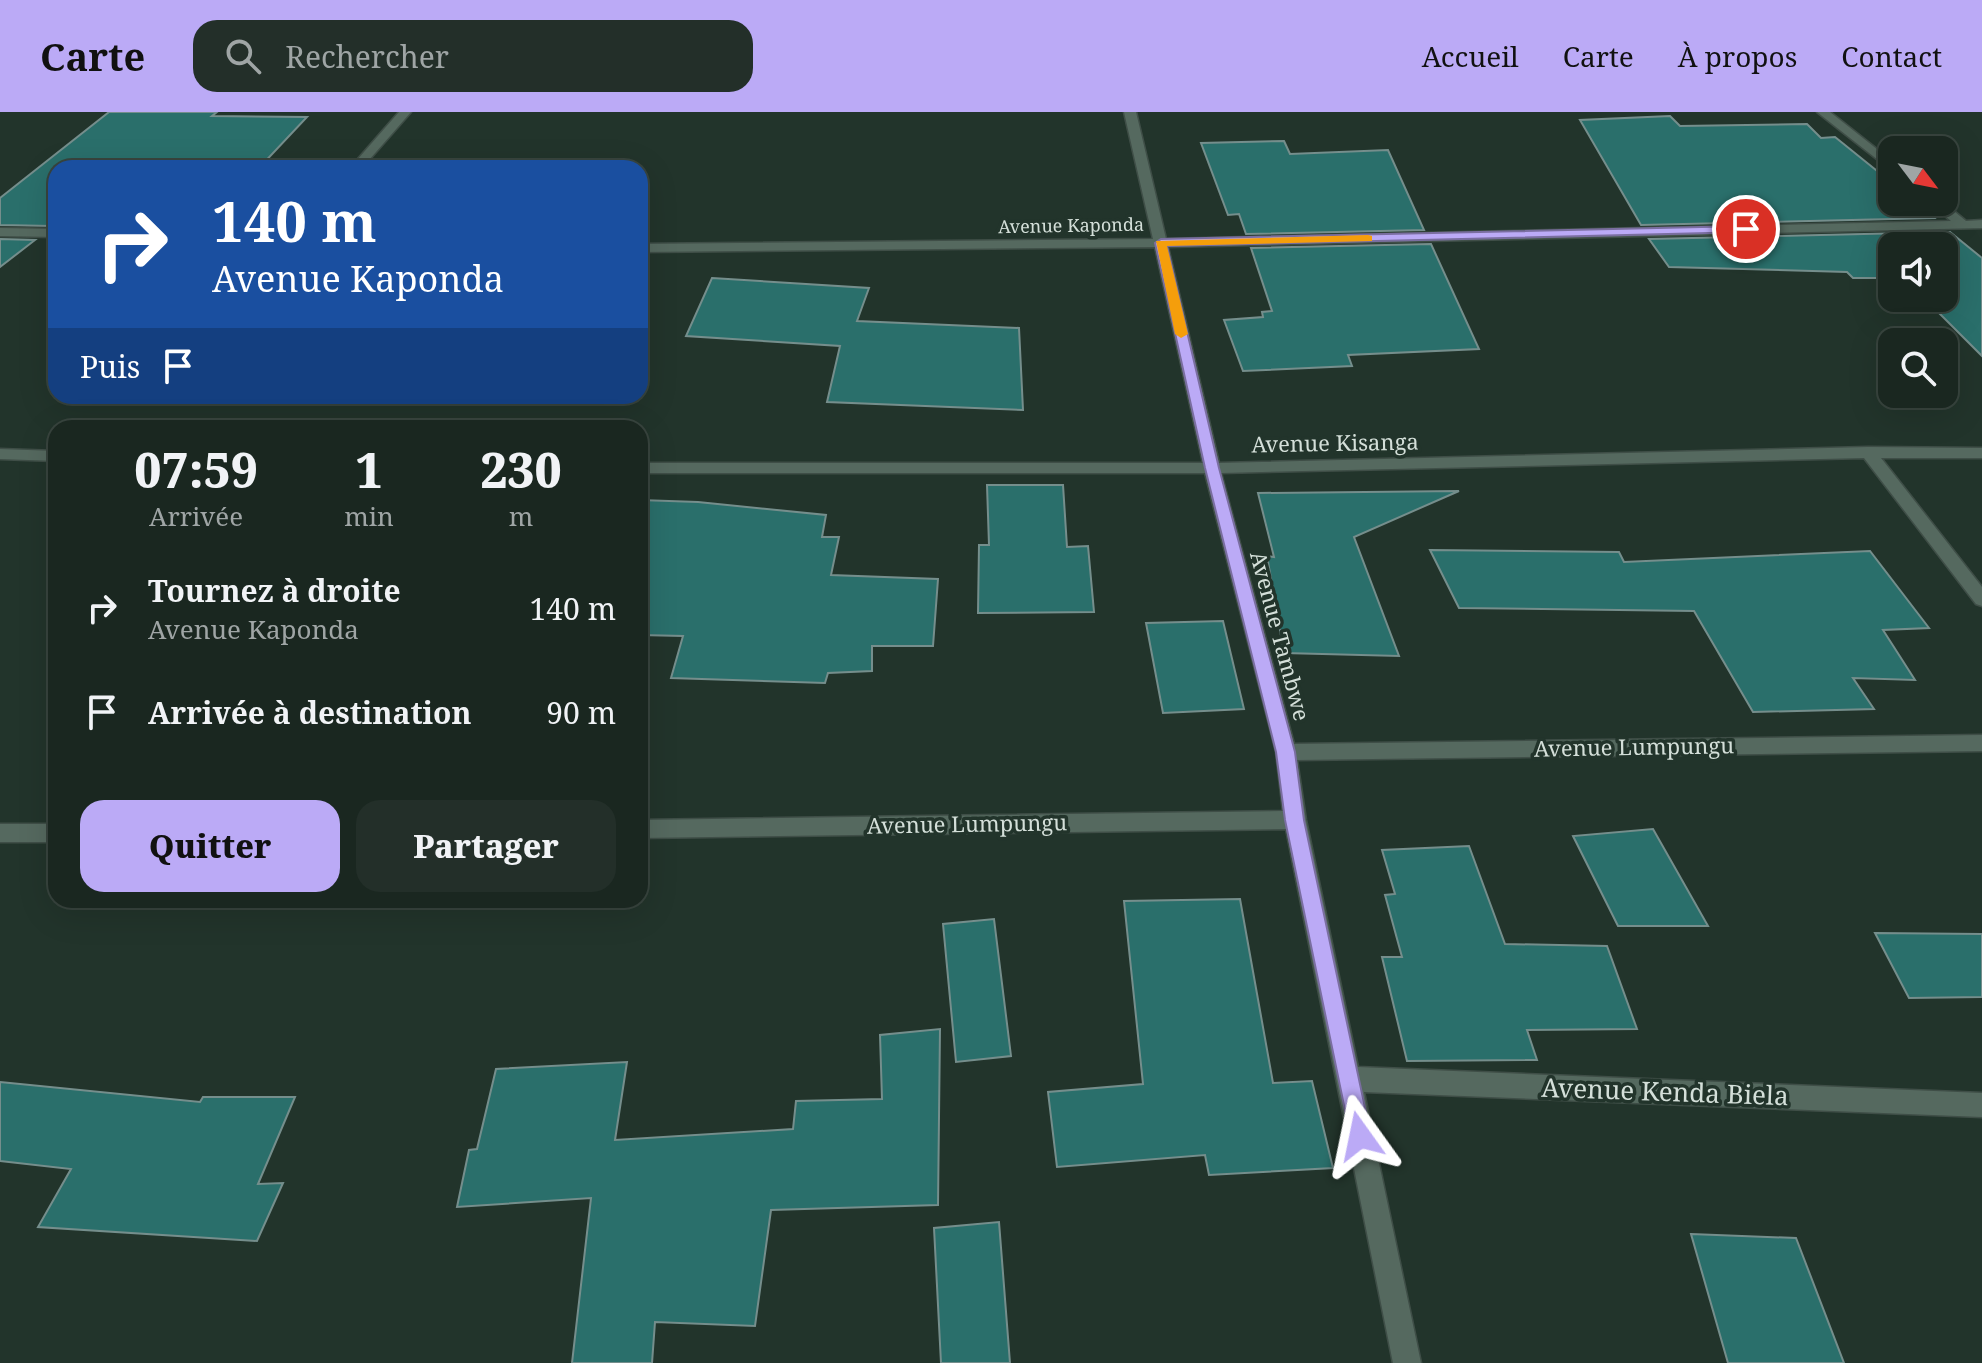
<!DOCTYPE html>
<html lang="fr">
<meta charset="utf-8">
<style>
body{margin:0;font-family:"Noto Serif",serif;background:#232f29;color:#f1f3f6;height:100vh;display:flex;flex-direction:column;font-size:30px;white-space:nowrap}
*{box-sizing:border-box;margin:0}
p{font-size:26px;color:#9fa5a5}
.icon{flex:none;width:44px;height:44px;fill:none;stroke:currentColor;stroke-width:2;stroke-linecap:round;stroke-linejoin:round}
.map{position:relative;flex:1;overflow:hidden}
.side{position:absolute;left:48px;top:308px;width:600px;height:488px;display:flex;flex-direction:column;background:#1a2720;border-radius:24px;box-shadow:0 8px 32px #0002,0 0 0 2px #38443e}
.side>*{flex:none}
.guide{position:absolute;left:48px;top:48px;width:600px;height:244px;border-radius:24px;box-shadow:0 8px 32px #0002,0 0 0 2px #38443e;background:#1a4fa0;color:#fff;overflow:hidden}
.needle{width:52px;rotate:122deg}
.controls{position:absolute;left:1878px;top:24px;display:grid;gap:16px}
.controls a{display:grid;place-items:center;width:80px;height:80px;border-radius:16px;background:#1a2720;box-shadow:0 8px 32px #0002,0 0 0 2px #38443e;font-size:40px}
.pin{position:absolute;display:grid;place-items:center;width:68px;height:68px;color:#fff;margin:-34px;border:4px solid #fff;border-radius:50%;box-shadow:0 2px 8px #0007}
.me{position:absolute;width:88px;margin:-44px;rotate:348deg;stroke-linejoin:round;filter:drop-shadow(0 0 6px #0008)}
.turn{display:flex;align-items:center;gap:28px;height:168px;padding:0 32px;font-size:36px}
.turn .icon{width:104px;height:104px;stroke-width:2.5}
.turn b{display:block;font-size:56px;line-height:68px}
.then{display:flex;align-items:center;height:76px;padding:0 32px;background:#0003;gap:16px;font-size:30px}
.eta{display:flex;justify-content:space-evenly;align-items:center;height:136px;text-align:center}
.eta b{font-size:48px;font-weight:800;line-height:56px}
.button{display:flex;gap:16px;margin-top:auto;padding:16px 32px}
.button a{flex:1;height:92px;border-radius:24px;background:#bbaaf6;color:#111;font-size:32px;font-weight:800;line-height:92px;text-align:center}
.button a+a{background:#232f29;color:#f1f3f6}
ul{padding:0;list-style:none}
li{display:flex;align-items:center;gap:24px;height:104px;padding:0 32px}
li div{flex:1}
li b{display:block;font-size:30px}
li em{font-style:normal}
header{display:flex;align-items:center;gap:48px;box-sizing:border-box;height:112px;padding:0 40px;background:#bbaaf6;color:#111}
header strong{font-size:38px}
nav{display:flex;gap:44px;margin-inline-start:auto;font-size:28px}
.search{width:560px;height:72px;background:#232f29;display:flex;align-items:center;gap:20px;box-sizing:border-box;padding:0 28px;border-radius:24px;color:#9fa5a5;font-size:30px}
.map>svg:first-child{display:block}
.building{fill:#2a6f6b;stroke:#758e8c;stroke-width:2}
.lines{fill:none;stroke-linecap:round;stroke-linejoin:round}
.street-casing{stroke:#3f4e47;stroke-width:3}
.street{fill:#55695f;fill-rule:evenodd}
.route{fill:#bbaaf6;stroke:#7a6ea0;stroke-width:2}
.slow{fill:#f59e0b}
.labels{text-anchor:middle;stroke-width:7;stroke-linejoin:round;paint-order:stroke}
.far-street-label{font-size:18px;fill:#d4dfd9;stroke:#22342b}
.street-label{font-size:22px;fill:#d4dfd9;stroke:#22342b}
.near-street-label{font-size:26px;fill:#d4dfd9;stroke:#22342b}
</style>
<header>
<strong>Carte</strong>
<div class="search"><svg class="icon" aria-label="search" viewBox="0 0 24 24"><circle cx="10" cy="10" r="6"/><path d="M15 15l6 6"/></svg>Rechercher</div>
<nav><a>Accueil</a><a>Carte</a><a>À propos</a><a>Contact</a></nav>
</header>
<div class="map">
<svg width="1982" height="1251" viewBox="0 0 1982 1251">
<rect width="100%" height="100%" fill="#22342b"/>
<!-- building -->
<g class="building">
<polygon points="109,0 217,0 212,4 307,5 259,56 56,56 56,111 52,114 0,113 0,86"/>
<polygon points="1670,4 1680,14 1807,12 1821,26 1835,25 1892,71 1892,90 1914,90 1934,106 1641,113 1580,8"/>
<polygon points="1284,29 1290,42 1388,38 1424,118 1246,122 1239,102 1228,103 1201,31"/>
<polygon points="1950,120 1982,146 1982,244 1924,186 1944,186 1944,134 1892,134 1892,166 1853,166 1847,160 1669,155 1649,127"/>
<polygon points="0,127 35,128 0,155"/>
<polygon points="1431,132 1479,237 1348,243 1352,254 1243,259 1224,208 1263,205 1262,200 1272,199 1251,136"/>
<polygon points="712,166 869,176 857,209 1019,216 1023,298 827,290 840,234 686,224"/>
<polygon points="987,373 1063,373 1067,435 1088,434 1094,500 978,501 979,433 989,433"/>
<polygon points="1459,379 1354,425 1399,544 1284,541 1267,444 1274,445 1258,381"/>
<polygon points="640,388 698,390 826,403 822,425 839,425 831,463 938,467 933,534 872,534 872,559 828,561 825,571 671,566 683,524 640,523"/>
<polygon points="1430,438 1619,440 1624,450 1870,439 1929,516 1883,518 1915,568 1853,566 1874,597 1753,600 1694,499 1459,496"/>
<polygon points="1223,509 1244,597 1163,601 1146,511"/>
<polygon points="1653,717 1708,814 1618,814 1573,724"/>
<polygon points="1469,734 1505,832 1607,834 1637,917 1527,918 1537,948 1407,949 1382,845 1402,845 1385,783 1395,782 1382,738"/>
<polygon points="1240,787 1273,971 1312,969 1333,1056 1209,1063 1205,1043 1057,1055 1048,980 1143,972 1124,789"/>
<polygon points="994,807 1011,944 956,950 943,812"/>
<polygon points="1875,821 1982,822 1982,885 1909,886"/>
<polygon points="940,917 938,1093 771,1098 755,1214 655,1210 652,1251 572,1251 591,1086 457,1095 469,1038 477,1037 496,957 627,950 615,1028 793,1017 796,989 882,987 880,923"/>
<polygon points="0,970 200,990 203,985 295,985 258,1072 283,1071 257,1129 38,1115 71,1057 0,1049"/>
<polygon points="999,1110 1010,1251 941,1251 934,1116"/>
<polygon points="1691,1122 1796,1126 1844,1251 1728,1251"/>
</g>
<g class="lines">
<defs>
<g id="street">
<polygon points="399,0 411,0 362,56 350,56"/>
<polygon points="1124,0 1136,0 1166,127 1951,109 1929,90 1943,90 1966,109 1982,108 1982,116 1168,135 1219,351 1868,335 1982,336 1982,346 1881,346 1982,475 1982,494 1976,492 1864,346 1221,361 1294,632 1982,623 1982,639 1297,648 1306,708 1358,955 1982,981 1982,1005 1364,980 1421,1251 1393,1251 1286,717 640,726 640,708 1283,699 1276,640 1205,361 640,361 640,351 1203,351 1155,135 640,140 640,132 1153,127"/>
<polygon points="1817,0 1830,0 1892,49 1892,59"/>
<polygon points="0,116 56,117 56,125 0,124"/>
<polygon points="0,337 56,339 56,349 0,347"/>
<rect x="0" y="712" width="56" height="18"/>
</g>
</defs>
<!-- street casing -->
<use href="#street" class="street-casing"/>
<!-- street -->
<use href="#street" class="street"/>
</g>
<!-- route -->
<polygon class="route" points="1746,114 1750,120 1167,134 1219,356 1295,640 1304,708 1371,1024 1368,1032 1360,1036 1352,1032 1285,708 1276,640 1205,356 1155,131 1161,127"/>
<!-- slow -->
<polygon class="slow" points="1368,123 1372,124 1372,129 1167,134 1188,222 1181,226 1175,222 1156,129"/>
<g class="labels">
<!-- far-street labels -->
<g class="far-street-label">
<text transform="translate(1071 114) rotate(-1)" y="6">Avenue Kaponda</text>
</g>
<!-- street labels -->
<g class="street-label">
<text transform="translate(1335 331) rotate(-1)" y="8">Avenue Kisanga</text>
<text transform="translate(1280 524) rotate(75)" y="8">Avenue Tambwe</text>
<text transform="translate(1634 635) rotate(-1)" y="8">Avenue Lumpungu</text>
<text transform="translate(967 712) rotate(-1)" y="8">Avenue Lumpungu</text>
</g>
<!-- near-street labels -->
<g class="near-street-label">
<text transform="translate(1665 980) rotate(2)" y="9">Avenue Kenda Biela</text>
</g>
</g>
</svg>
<div class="controls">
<a><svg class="needle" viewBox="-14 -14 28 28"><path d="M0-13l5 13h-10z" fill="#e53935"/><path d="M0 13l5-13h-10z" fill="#9fa5a5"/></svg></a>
<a><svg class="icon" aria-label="sound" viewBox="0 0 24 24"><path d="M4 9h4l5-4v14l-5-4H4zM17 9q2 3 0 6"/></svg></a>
<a><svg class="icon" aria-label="search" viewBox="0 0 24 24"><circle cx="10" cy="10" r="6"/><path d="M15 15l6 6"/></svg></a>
</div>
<div class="pin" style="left:1746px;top:117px;background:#d93025"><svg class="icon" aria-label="arrive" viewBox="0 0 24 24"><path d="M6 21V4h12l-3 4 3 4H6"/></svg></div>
<svg class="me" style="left:1360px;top:1024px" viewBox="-20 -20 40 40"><path d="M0-17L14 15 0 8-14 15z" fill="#bbaaf6" stroke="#fff" stroke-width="4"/></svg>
<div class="guide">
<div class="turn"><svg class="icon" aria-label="right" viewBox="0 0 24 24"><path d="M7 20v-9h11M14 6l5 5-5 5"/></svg><div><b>140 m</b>Avenue Kaponda</div></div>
<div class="then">Puis<svg class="icon" aria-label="arrive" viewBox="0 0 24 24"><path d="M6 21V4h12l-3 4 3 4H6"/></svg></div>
</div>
<section class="side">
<div class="eta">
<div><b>07:59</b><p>Arrivée</p></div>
<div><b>1</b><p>min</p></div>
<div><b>230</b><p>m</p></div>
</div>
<ul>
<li><svg class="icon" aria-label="right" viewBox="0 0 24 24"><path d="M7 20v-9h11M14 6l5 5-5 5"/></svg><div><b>Tournez à droite</b><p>Avenue Kaponda</p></div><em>140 m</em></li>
<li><svg class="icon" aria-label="arrive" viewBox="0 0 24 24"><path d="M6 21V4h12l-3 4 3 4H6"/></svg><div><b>Arrivée à destination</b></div><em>90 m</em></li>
</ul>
<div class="button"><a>Quitter</a><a>Partager</a></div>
</section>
</div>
